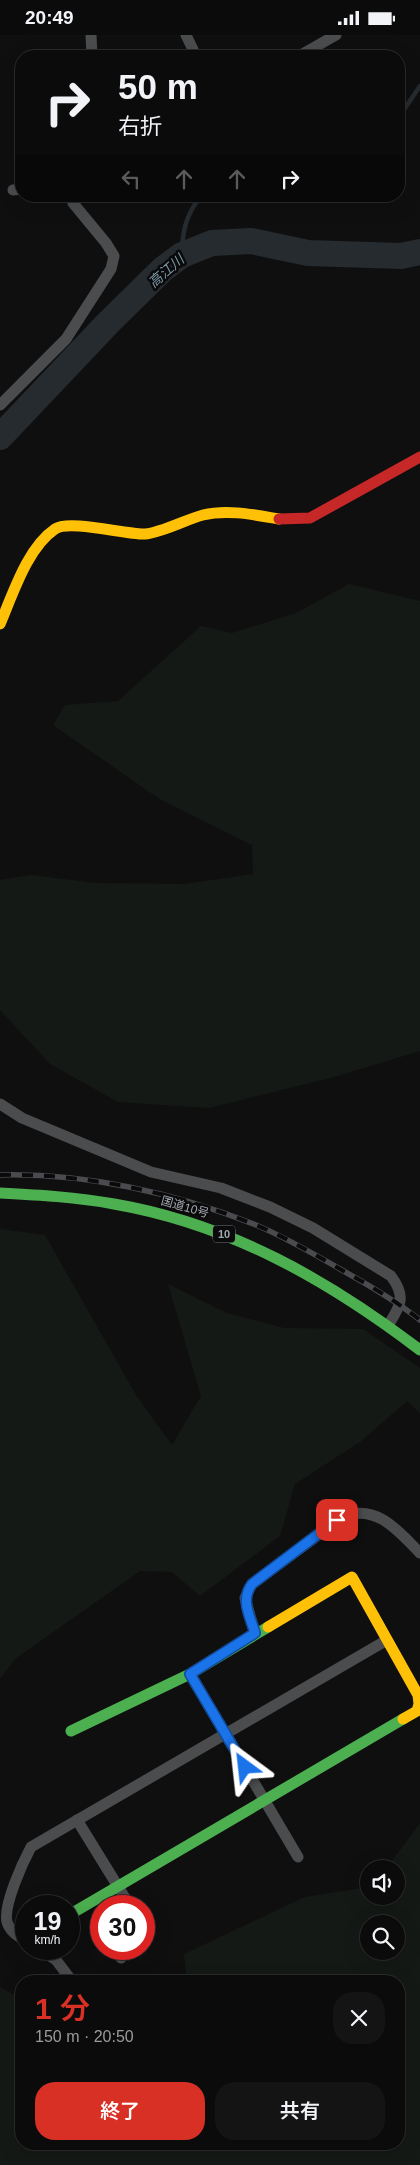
<!DOCTYPE html>
<html lang="ja">
<meta charset="utf-8">
<style>
body{margin:0;font-family:Arial,"Noto Sans JP",sans-serif;background:#141415;color:#f1f3f6;height:100vh;display:flex;flex-direction:column;font-size:19px;white-space:nowrap}
*{box-sizing:border-box;margin:0}
p{font-size:16px;color:#9a9b9d}
.icon{flex:none;width:28px;height:28px;fill:none;stroke:currentColor;stroke-width:2;stroke-linecap:round;stroke-linejoin:round}
.map{position:relative;flex:1;overflow:hidden}
.side{position:absolute;left:15px;top:1940px;width:390px;height:175px;display:flex;flex-direction:column;background:#0b0b0c;border-radius:20px;box-shadow:0 5px 20px #0002,0 0 0 1px #2b2b2d}
.side>*{flex:none}
.hud{position:absolute;left:15px;top:15px;width:390px;height:152px;border-radius:20px;box-shadow:0 5px 20px #0002,0 0 0 1px #2b2b2d;background:#0b0b0c;color:#f1f3f6;overflow:hidden}
.tools{position:absolute;left:360px;top:1825px;display:grid;gap:10px}
.tools a{display:grid;place-items:center;width:45px;height:45px;border-radius:50%;background:#0b0b0c;box-shadow:0 5px 20px #0002,0 0 0 1px #2b2b2d;font-size:25px}
.speed{position:absolute;left:15px;top:1860px;display:flex;gap:10px;font-size:25px;font-weight:700;text-align:center}
.speed>*{display:grid;place-content:center;width:65px;height:65px;border-radius:50%;background:#0b0b0c;box-shadow:0 5px 20px #0002,0 0 0 1px #2b2b2d;line-height:1}
.speed small{font-size:12px;font-weight:400}
.speed .limit{border:8px solid #d22;background:#fff;color:#111}
.pin{position:absolute;display:grid;place-items:center;width:42px;height:42px;color:#fff;margin:-21px;border-radius:10px;box-shadow:0 2px 8px #0006}
.me{position:absolute;width:55px;margin:-28px;rotate:330deg;stroke-linejoin:round;filter:drop-shadow(0 0 4px #0008)}
.turn{display:flex;align-items:center;gap:18px;height:105px;padding:0 20px;font-size:22px}
.turn .icon{width:65px;height:65px;stroke-width:2.5}
.turn b{display:block;font-size:35px;line-height:42px}
.lanes{display:flex;align-items:center;height:48px;padding:0 20px;background:#0003;justify-content:center;gap:25px;direction:ltr}
.lanes .off{opacity:.35}
.round{display:grid;place-items:center;flex:none;width:52px;height:52px;border-radius:20px;background:#141415}
.summary{display:flex;align-items:center;justify-content:space-between;height:85px;padding:0 20px}
h1{font-size:30px;font-weight:600;line-height:38px;color:#d93025}
.primary-button{display:flex;gap:10px;margin-top:auto;padding:10px 20px}
.primary-button a{flex:1;height:58px;border-radius:20px;background:#d93025;color:#fff;font-size:20px;font-weight:600;line-height:58px;text-align:center}
.primary-button a+a{background:#141415;color:#f1f3f6}
.status{display:flex;justify-content:space-between;align-items:center;height:35px;padding:0 25px;background:#0b0b0c;direction:ltr}
.status svg{height:14px;fill:currentColor}
.map>svg:first-child{display:block}
.green{fill:#151915;fill-rule:evenodd}
.lines{fill:none;stroke-linecap:round;stroke-linejoin:round}
.stream{stroke:#252b2f;stroke-width:4.5}
.river{stroke:#252b2f;stroke-width:26}
.street{stroke:#4a4c4e;stroke-width:11}
.fast{stroke:#4caf50;stroke-width:11}
.slow{stroke:#ffc107;stroke-width:11}
.jam{stroke:#c62828;stroke-width:11}
.rail-casing{stroke:#4a4b4e;stroke-width:5.5}
.rail{stroke:#0a0a0b;stroke-width:4;stroke-dasharray:11;stroke-linecap:butt}
.route-casing{stroke:#114b97;stroke-width:12}
.route{stroke:#1a73e8;stroke-width:9}
.labels{text-anchor:middle;stroke-width:5;stroke-linejoin:round;paint-order:stroke}
.shield{fill:#0a0a0b;stroke:#74787e;stroke-width:1}
.shield-label{font-size:11px;font-weight:bold;fill:#a1a7b0}
.street-label{font-size:12px;fill:#a1a7b0;stroke:#0a0a0b}
.water-label{font-size:14px;font-style:italic;fill:#7b98a8;stroke:#0a0a0b}
</style>
<div class="status"><b>20:49</b><svg viewBox="0 0 49 12"><path d="M0 12V9h3v3zM5 12V6h3v6zM10 12V3h3v9zM15 12V0h3v12zM26 1h20v11H26zM47 4h2v5h-2z"/></svg></div>
<div class="map">
<svg width="420" height="2130" viewBox="0 0 420 2130">
<rect width="100%" height="100%" fill="#0f0f10"/>
<!-- green -->
<g class="green">
<polygon points="349,549 420,566 420,1016 334,1042 209,1073 118,1067 50,1029 0,975 0,845 31,840 96,848 184,849 253,839 252,810 158,763 53,690 65,670 118,666 201,591 232,598 296,578"/>
<polygon points="0,1194 45,1200 136,1360 172,1410 201,1361 168,1249 227,1278 284,1293 363,1294 420,1333 420,1378 407,1366 360,1407 295,1449 280,1501 200,1561 172,1537 140,1536 15,1624 0,1644"/>
<path d="M420 1788V2130H0V1952L21 1964V2109H399V1946H187L184 1919 305 1862 369 1852V1861H396V1834H386ZM369 1889H396V1916H369Z"/>
</g>
<g class="lines">
<!-- stream -->
<g class="stream">
<polyline points="399,82 420,51"/>
<path d="M182 220C182 197 186 179 201 161"/>
</g>
<!-- river -->
<polyline class="river" points="0,402 108,288 163,234 182,220 212,208 251,206 308,218 401,221 420,217"/>
<!-- street -->
<g class="street">
<polyline points="91,0 92,21"/>
<polyline points="186,0 196,21"/>
<polyline points="299,21 336,0"/>
<polyline points="13,155 21,154"/>
<polyline points="0,370 66,304 111,234 114,221 106,208 73,168 71,161"/>
<path d="M0 1069 22 1083 151 1137 221 1153 270 1172 313 1193 391 1241C406 1261 401 1270 389 1289"/>
<path d="M255 1598 245 1563 252 1549 344 1481C378 1469 399 1497 420 1518"/>
<polyline points="190,1639 298,1822"/>
<polyline points="77,1785 130,1871"/>
<path d="M26 1906C18 1901 10 1897 7 1887 3 1870 23 1827 31 1812L387 1605"/>
<polyline points="39,1914 56,1925 72,1946"/>
<polyline points="121,1923 126,1914"/>
</g>
<!-- fast -->
<g class="fast">
<path d="M0 1158C38 1160 76 1162 114 1169 230 1189 328 1245 420 1315"/>
<polyline points="71,1696 190,1639 268,1592"/>
<polyline points="69,1880 403,1684"/>
</g>
<!-- slow -->
<g class="slow">
<path d="M0 589C13 559 27 513 55 494 69 484 127 500 145 499 161 498 187 484 203 480 228 474 255 480 279 484"/>
<polyline points="268,1592 352,1542 418,1660 419,1669 417,1676 403,1684"/>
</g>
<!-- jam -->
<polyline class="jam" points="279,484 310,483 420,422"/>
<defs>
<path id="rail" d="M0 1140C86 1138 176 1158 256 1190 285 1202 312 1218 340 1234 367 1249 395 1265 420 1285"/>
</defs>
<!-- rail casing -->
<use href="#rail" class="rail-casing"/>
<!-- rail -->
<use href="#rail" class="rail"/>
</g>
<g class="lines">
<defs>
<path id="route" d="M245 1732 190 1639 255 1598C250 1581 240 1565 252 1549L337 1485"/>
</defs>
<!-- route casing -->
<use href="#route" class="route-casing"/>
<!-- route -->
<use href="#route" class="route"/>
</g>
<g class="labels">
<!-- shield labels -->
<rect class="shield" x="213" y="1190.5" width="22" height="17" rx="4"/>
<g class="shield-label">
<text x="224" y="1203">10</text>
</g>
<!-- street labels -->
<g class="street-label">
<text transform="translate(185 1172) rotate(16)" y="4">国道10号</text>
</g>
<!-- water labels -->
<g class="water-label">
<text transform="translate(166 236) rotate(-41)" y="5">高江川</text>
</g>
</g>
</svg>
<div class="tools">
<a><svg class="icon" aria-label="sound" viewBox="0 0 24 24"><path d="M4 9h4l5-4v14l-5-4H4zM17 9q2 3 0 6"/></svg></a>
<a><svg class="icon" aria-label="search" viewBox="0 0 24 24"><circle cx="10" cy="10" r="6"/><path d="M15 15l6 6"/></svg></a>
</div>
<div class="speed"><div>19<small>km/h</small></div><div class="limit">30</div></div>
<div class="pin" style="left:337px;top:1485px;background:#d93025"><svg class="icon" aria-label="arrive" viewBox="0 0 24 24"><path d="M6 21V4h12l-3 4 3 4H6"/></svg></div>
<svg class="me" style="left:245px;top:1732px" viewBox="-20 -20 40 40"><path d="M0-17L14 15 0 8-14 15z" fill="#1a73e8" stroke="#fff" stroke-width="4"/></svg>
<div class="hud">
<div class="turn"><svg class="icon" aria-label="right" viewBox="0 0 24 24"><path d="M7 20v-9h11M14 6l5 5-5 5"/></svg><div><b>50 m</b>右折</div></div>
<div class="lanes"><svg class="icon off" aria-label="left" viewBox="0 0 24 24"><path d="M17 20v-9H6M10 6l-5 5 5 5"/></svg><svg class="icon off" aria-label="ahead" viewBox="0 0 24 24"><path d="M12 20V5M6 11l6-6 6 6"/></svg><svg class="icon off" aria-label="ahead" viewBox="0 0 24 24"><path d="M12 20V5M6 11l6-6 6 6"/></svg><svg class="icon" aria-label="right" viewBox="0 0 24 24"><path d="M7 20v-9h11M14 6l5 5-5 5"/></svg></div>
</div>
<section class="side">
<div class="summary"><div><h1>1 分</h1><p>150 m · 20:50</p></div><a class="round"><svg class="icon" aria-label="close" viewBox="0 0 24 24"><path d="M6 6l12 12M18 6L6 18"/></svg></a></div>
<div class="primary-button"><a>終了</a><a>共有</a></div>
</section>
</div>
